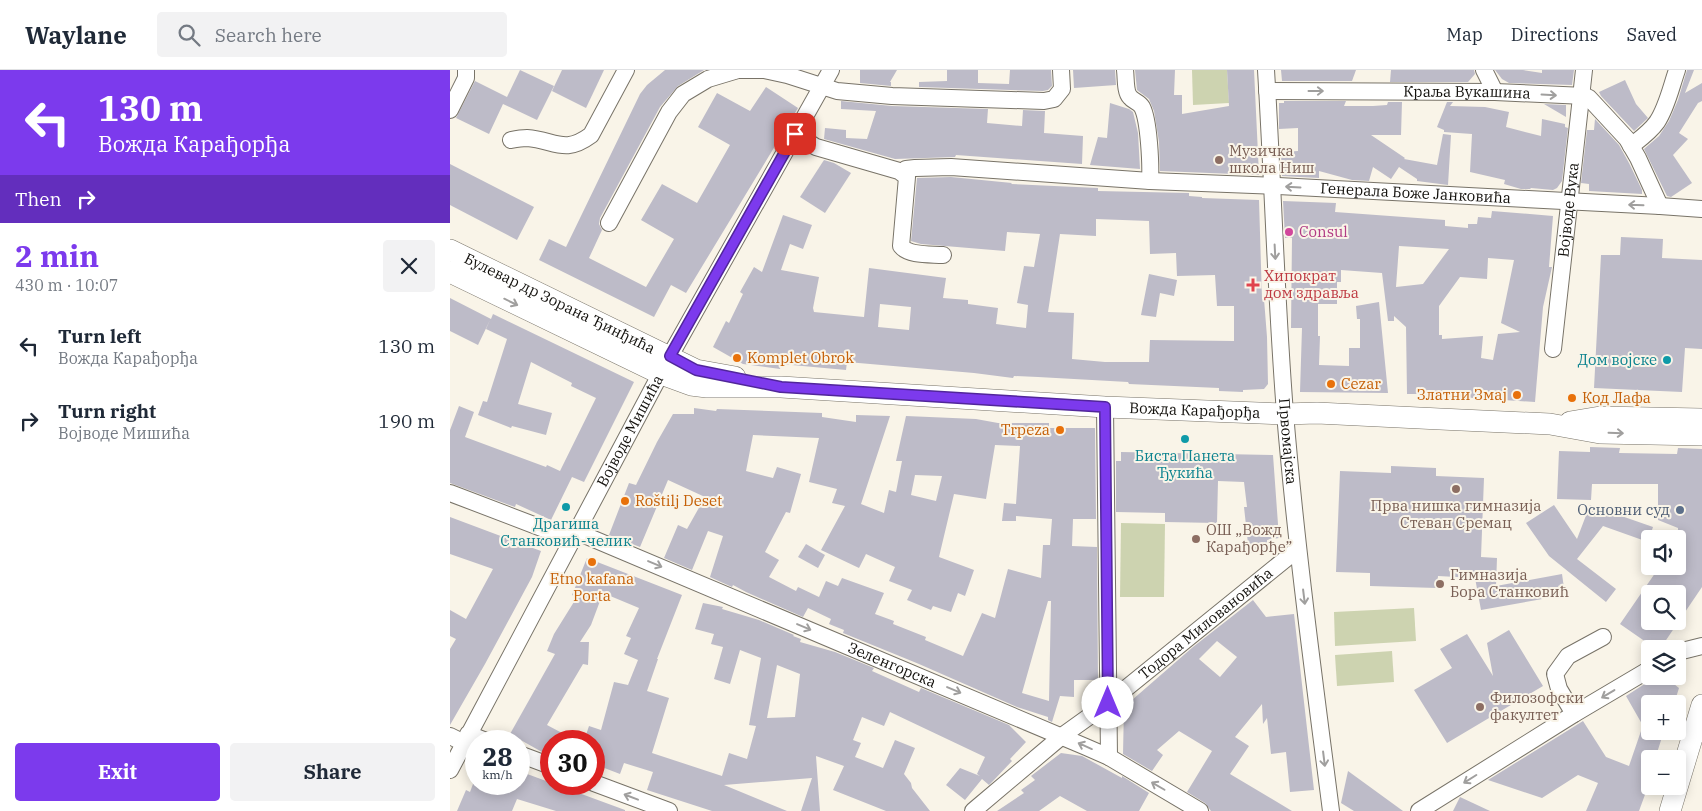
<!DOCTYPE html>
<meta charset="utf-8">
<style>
body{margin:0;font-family:"IBM Plex Serif",serif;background:#f2f2f3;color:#1f2937;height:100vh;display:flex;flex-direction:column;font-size:19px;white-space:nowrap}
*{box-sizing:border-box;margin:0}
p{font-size:16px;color:#747a83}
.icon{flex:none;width:28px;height:28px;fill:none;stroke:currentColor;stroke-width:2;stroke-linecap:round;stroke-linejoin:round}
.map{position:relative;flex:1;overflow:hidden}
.side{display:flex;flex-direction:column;background:#fff;width:450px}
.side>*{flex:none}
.hud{background:#7c3aed;color:#fff;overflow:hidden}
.controls{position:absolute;left:1191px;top:460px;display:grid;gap:10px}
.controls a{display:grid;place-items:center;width:45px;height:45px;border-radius:5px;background:#fff;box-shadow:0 2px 12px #0003;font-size:25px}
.speed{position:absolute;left:15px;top:660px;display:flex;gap:10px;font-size:25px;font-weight:700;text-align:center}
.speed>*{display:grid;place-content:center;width:65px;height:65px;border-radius:50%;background:#fff;box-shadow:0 2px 12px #0003;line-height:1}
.speed small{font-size:12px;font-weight:400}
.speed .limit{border:8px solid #d22;background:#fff;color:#111}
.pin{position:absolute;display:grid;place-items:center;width:42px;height:42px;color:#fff;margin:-21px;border-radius:10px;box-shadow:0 2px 8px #0006}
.me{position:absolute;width:55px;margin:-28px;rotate:0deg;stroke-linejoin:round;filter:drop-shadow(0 0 4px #0008)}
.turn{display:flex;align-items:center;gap:18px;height:105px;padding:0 15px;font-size:22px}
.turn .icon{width:65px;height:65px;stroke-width:2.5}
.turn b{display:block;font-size:35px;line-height:42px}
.then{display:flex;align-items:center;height:48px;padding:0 15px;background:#0003;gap:10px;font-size:19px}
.round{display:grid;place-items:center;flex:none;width:52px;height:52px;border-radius:5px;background:#f2f2f3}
.summary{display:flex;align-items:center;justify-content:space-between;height:85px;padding:0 15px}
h1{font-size:30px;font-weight:800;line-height:38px;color:#7c3aed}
.cta{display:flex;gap:10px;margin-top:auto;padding:10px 15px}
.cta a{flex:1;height:58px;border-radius:5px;background:#7c3aed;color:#fff;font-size:20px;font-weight:800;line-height:58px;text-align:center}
.cta a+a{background:#f2f2f3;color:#1f2937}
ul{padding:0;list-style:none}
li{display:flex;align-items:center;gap:15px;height:75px;padding:0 15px}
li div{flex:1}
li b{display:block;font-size:19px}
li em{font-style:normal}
header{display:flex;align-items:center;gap:30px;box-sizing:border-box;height:70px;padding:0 25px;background:#fff;border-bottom:1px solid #e0e1e3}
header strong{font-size:24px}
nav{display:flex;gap:28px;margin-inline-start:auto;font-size:18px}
.search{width:350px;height:45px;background:#f2f2f3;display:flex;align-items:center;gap:12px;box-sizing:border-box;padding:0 18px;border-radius:5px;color:#747a83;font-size:19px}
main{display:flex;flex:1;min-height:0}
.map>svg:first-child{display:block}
.green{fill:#cdd3b0}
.building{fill:#bdbbc8;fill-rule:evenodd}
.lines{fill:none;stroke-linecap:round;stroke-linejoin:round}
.minor-casing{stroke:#787368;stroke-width:18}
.major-casing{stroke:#787368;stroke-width:22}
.minor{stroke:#fff;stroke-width:16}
.major{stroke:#fff;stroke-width:21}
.oneway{stroke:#a09f9e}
.route-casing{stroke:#51269a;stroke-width:12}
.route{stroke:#7c3aed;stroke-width:9}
.education-dot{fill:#8d6e63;stroke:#f9f4e8;stroke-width:2}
.hotel-dot{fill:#d1479c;stroke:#f9f4e8;stroke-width:2}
.health-dot{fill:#e0444e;stroke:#f9f4e8;stroke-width:2}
.food-dot{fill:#e8710a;stroke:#f9f4e8;stroke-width:2}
.culture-dot{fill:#0f9aa8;stroke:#f9f4e8;stroke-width:2}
.service-dot{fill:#5c6f8a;stroke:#f9f4e8;stroke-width:2}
.labels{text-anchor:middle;stroke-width:4;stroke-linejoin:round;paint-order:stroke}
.street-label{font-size:15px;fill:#12100c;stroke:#f9f4e8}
.education-label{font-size:15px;fill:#785e54;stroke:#f9f4e8;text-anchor:start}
.hotel-label{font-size:15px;fill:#b23c85;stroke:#f9f4e8;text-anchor:start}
.health-label{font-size:15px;fill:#be3a42;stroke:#f9f4e8;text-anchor:start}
.food-label{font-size:15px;fill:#c56008;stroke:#f9f4e8;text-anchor:start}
.culture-label{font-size:15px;fill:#0d838f;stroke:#f9f4e8}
.service-label{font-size:15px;fill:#4e5e75;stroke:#f9f4e8;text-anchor:end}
</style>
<header>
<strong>Waylane</strong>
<div class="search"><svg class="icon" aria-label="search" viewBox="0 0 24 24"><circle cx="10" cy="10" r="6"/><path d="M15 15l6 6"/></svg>Search here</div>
<nav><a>Map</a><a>Directions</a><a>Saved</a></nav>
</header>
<main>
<section class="side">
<div class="hud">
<div class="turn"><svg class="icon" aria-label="left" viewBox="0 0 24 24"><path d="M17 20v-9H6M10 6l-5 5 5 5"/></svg><div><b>130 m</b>Вожда Карађорђа</div></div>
<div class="then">Then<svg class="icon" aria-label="right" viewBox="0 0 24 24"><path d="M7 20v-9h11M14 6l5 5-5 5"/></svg></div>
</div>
<div class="summary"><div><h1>2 min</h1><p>430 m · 10:07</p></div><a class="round"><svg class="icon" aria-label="close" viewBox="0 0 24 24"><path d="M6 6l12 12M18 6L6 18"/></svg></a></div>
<ul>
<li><svg class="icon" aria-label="left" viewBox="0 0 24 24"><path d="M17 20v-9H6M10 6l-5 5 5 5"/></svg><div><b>Turn left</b><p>Вожда Карађорђа</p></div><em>130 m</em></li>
<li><svg class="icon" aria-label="right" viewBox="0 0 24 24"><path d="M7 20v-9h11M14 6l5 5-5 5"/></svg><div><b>Turn right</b><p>Војводе Мишића</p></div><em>190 m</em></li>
</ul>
<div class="cta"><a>Exit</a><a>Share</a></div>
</section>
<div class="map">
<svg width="1252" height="741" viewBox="0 0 1252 741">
<rect width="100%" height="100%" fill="#f9f4e8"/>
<!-- green -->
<g class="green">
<polygon points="742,0 777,0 779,33 743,35"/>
<polygon points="671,453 715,454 714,527 670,527"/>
<polygon points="964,538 966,571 885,576 884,542"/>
<polygon points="942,581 944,612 887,616 885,585"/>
</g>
<!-- building -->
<g class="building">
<polygon points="70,0 104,16 87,50 53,34 39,64 6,48 25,11 57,27"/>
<polygon points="112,0 154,0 136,38 102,21"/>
<polygon points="215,0 254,0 228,16 210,37 150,148 149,154 152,160 139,188 196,217 224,169 191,150 212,114 247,133 280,75 248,57 267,23 300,41 316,17 348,38 236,223 221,215 204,247 89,190 99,169 116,177 190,24 197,15"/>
<polygon points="410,0 447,0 440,12 441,12 441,16 410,13"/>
<polygon points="497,0 528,0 528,13 559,14 560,0 601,0 602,16 598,20 593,21 469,17 469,12 497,11"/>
<polygon points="623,0 665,0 666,15 624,18"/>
<polygon points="685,0 725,0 724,25 732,25 732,44 779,36 777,0 804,0 809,105 710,101 709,72 704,41 699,29 687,20"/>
<polygon points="831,0 906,0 902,11 832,11"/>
<polygon points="941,0 1024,0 1025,4 1018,12 940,12"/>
<polygon points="1045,0 1073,0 1092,3 1092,0 1124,0 1122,15 1059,13 1052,9"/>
<polygon points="1237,0 1244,0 1235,23 1252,13 1252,31 1248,33 1229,63 1238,69 1223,85 1242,113 1221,127 1217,126 1194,79 1209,66 1219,51 1228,30"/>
<polygon points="1175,10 1186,34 1198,48 1184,61 1151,26 1149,22"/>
<polygon points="391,31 442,36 538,39 537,53 572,56 573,40 595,41 594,63 633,66 632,94 506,85 505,87 445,89 374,69 375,58 396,60 396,68 417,69 426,41 391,39"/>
<polygon points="834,31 896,31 894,36 923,36 937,35 938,32 952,32 951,65 921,65 955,88 954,89 987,95 993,64 1001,65 998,115 967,111 967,109 949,97 941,109 923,97 919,111 902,110 869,101 869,108 832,106 831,82 848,81 848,58 829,59 829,33 834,33"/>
<polygon points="997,32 1003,32 1000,36 1035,37 1059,42 1056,57 1091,66 1092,49 1115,54 1115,57 1118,58 1112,111 1107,118 1103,120 1081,118 1080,119 1071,119 1054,114 1055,110 1020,102 1022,64 994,62 994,60 987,57"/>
<polygon points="660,33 679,39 683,42 688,63 690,99 640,95 648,67 657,68"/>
<polygon points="1094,34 1116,35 1116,47"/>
<polygon points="1145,49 1169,75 1179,93 1192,120 1192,124 1139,121 1139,114 1131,113 1137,60 1144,60"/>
<polygon points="374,90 384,93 401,103 375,143 350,127"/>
<polygon points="0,94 84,137 67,170 0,135"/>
<path d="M501 107 562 113 561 114 648 118V121L739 123V126L752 127V128L809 130 812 229H814L817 267 818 314 814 319 793 320V322L769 321V318L679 314 678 312 588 307 564 306 563 308 524 303 397 292 396 300 331 294 330 299 293 294 263 277 276 251 279 253 293 224 290 222 304 197 312 202 333 145 362 155 353 179 340 174 331 200 369 207 363 238 364 242 414 247 419 198 496 208 493 228 518 230V234L548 238 546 254 576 258 578 235 567 233 574 196 584 197 590 164 557 162 555 181 471 174 461 171 467 108ZM646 149 699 151 700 184 726 183 727 206 765 205 767 236H784V271L700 270 699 292H655L622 289 624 243 598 242 610 164 646 166ZM430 234 461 237 459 260 428 257Z"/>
<path d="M833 131 886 133 885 142 995 150V156L1018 158V154H1027L1028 147 1041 148 1042 141 1103 146 1099 197H1102L1093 237 1085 332 993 326V323L969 322V324H957L956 257 944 246V251H938L932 203 891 200V212H887V234H868V266H870L869 295 899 296V278H910V249H907L906 236 929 232 938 323 850 322 852 258H841L842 168H835ZM949 176 999 179 973 214 946 217ZM1038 188 1064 190 1051 253 1070 262 1048 264 1043 290 1031 288 1033 266 992 269V265H989V236L1010 207 1037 209Z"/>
<polygon points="1171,167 1213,169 1212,188 1252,190 1252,279 1235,278 1232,322 1144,318 1151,185 1170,185"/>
<polygon points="699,204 727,210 724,226 710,223 706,247 691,245"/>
<polygon points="0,228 41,249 43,244 184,312 134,412 122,407 101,450 66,434 65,437 0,413 0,360 9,336 24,342 15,367 96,397 97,395 110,401 146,328 121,316 122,313 81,292 68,334 102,343 96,365 62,356 61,358 28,345 33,331 37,332 57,269 36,259 40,250 28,275 0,261"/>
<path d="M244 338 266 341 267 339 372 343V347L406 352V345L440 346 411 434 434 443 439 420 446 422 452 391H446L456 346 526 349 548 353H599V358H645L646 449H623L622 476 647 477 648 610H624V627L610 626 602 652 598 650V647L567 637 469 594 393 563 394 560 379 554 381 549 358 538 353 547 296 522 283 515 282 517 260 507 273 466 258 461 242 500 214 488 228 455 237 459 255 427 218 410 190 477 159 465 179 413 186 415 207 372 223 344H244ZM303 365 369 368 359 412 387 419 382 433 395 436 371 480 409 498 416 484 445 497 439 511 462 520 457 530 481 540 483 536 501 542 508 523 515 526 524 500 489 487 504 424 536 429 545 375 570 376 566 434 554 433 552 451H566V446L602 449 600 475H593L591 508 558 499 545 548 532 543 513 586 475 570 476 567 443 554 444 551 425 544 434 523 392 508 388 516 376 511 369 527 348 517 346 521 319 507 329 490 315 482 336 442 340 443 351 404 327 397 323 408 296 401ZM465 405 492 406 486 431 461 425ZM598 531H601L599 631 572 623Z"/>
<path d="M1140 377 1170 378 1169 383 1227 384 1228 378 1252 379V517L1210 579H1206L1170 554 1210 496H1228V470L1230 467 1228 465V458L1208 450V414H1142L1141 430 1107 429 1109 381 1140 382ZM1200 524H1228V551H1200Z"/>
<polygon points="671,382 823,385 829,468 817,470 818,481 799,483 794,437 797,437 794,412 768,411 767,453 715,452 715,443 666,442 666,391 671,391"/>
<polygon points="941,396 986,398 986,406 1034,408 1031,487 1047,488 1046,516 1112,504 1115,525 1031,540 1025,508 988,506 987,518 920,516 920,503 886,502 890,401 941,403"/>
<polygon points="1104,435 1127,469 1140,435 1203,457 1198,472 1153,456 1127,489 1166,519 1156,532 1099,486 1076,453"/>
<polygon points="0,447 91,481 82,507 35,594 0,655 0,579 6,569 0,566 0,540 16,549 43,499 0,484"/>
<polygon points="356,474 375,485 368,498 348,487"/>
<path d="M137 488 232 525 207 589H208L197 621 219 628 202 683 272 706 279 683 297 689 306 656 299 655 311 588 290 580 280 614 264 609 273 577 261 574 264 564 245 559 253 533 273 537 272 539 309 550 344 565 343 566 351 569 350 572 385 582 424 598 422 601 469 622 471 618 559 655 576 672 560 689 562 691 543 711 539 715 532 709 515 730 496 715 510 698 530 706 527 704 535 687 440 642 434 656 412 647 403 670 411 673 405 687 433 698 445 670 465 678 454 704 461 713 462 718 480 741H436L383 720 394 696 366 686 370 741H351L362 708 274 715 337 741H262L197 720 203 702 174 693 170 704 144 694V671H134L139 656 151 660 164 612 178 615 188 590 174 584 181 568 176 566 189 538 153 523 141 555 130 572H139L138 595 133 594 97 655 127 671H101V685L92 682 60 664 105 584 97 581 104 564 127 527 122 525ZM327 595 350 604 345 647 317 648Z"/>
<path d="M803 530 816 547 844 544 864 720 840 722 836 682 821 684 817 648 813 654 812 634 785 667 799 676 780 704 842 741H761L755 733 737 722 762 681 729 661 707 680 713 685 702 701 673 684 674 637 743 577ZM767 571 787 587 770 607 749 589Z"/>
<polygon points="1059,560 1093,616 997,673 964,620 1002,598 990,579 1017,564 1043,606 1037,573"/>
<polygon points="1207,606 1214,606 1229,618 1224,634 1200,634 1200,661 1214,661 1205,689 1200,689 1200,711 1189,741 1136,741 1148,713 1128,705 1092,728 1038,710 1133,651 1156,687 1179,696 1191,661 1196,661 1176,626"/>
<polygon points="611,683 632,686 672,708 672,706 699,723 689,741 637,741 610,726 589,741 547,741 574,723 571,720 585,710 581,706"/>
<polygon points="69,701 175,740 175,741 106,741 67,729 62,741 7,741 16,720 20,722 23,714 69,714"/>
<polygon points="898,701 953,741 904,741 891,733"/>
<polygon points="1010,727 1040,741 1003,741"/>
</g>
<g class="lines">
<defs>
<g id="minor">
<path d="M675 0C676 7 675 22 680 27 683 31 689 32 692 37 699 50 701 95 700 111"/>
<path id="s1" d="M816 0C823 114 826 229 835 343 846 476 864 609 881 741"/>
<polyline points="1034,0 1045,22"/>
<path id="s2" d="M817 21 1045 22 1135 26 1139 28 1177 69 1188 88 1210 136"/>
<polyline points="0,40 16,8 16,0"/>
<path d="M345 64 366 77 449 101 457 107 451 176C459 186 480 184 493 185"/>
<path d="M61 70C66 69 72 68 77 68 105 70 114 85 141 65L176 0"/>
<path d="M1181 76C1190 69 1200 62 1207 52 1217 37 1221 17 1227 0"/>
<path id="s3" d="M454 103 456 99 465 98 501 97 700 111 828 116 1210 136 1252 139"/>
<polyline points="159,153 219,42 233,24 258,9 288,0 314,0 337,5 387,21 442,26 594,31 604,29 612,19 611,0"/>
<path id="s4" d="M1103 279 1134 0"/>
<polyline points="655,337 659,687"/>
<polyline points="0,423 123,470"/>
<path id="s5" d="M127 462 636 677 659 687 750 741"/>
<polyline points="1228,582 1252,576"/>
<polyline points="1124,644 1109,619 1105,604 1118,586 1153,567"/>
<polyline points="18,664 36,671"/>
<polyline points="0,666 14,673"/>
<polyline points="69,684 101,696"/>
<path id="s6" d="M0 700 220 286 381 0"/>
<polyline points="144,713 219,741"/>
<path id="s7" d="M523 741 612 666 658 633 848 479"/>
<polyline points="969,741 1124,644 1200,599"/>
</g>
<g id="major">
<path id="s8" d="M0 180 246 300 285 307"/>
<path id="s9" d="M0 202 211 304 241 315 257 317H331L655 337 835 344 867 343 990 349 1100 354 1150 363 1252 365"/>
<polyline points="1120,352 1150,347 1252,349"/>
<polyline points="1220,741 1252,635"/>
</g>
</defs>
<!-- minor casing -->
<use href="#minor" class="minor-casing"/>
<!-- major casing -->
<use href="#major" class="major-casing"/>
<!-- minor -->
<use href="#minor" class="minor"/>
<!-- major -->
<use href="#major" class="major"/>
</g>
<!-- one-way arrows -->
<defs><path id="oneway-shaft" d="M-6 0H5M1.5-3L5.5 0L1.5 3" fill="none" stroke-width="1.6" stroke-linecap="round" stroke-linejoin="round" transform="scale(1.25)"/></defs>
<g class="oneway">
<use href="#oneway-shaft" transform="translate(866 21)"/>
<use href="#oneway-shaft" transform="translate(1099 25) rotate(3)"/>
<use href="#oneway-shaft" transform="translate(843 117) rotate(-177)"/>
<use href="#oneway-shaft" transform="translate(1186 135) rotate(-178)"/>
<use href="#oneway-shaft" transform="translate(825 182) rotate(87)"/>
<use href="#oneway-shaft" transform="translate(61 232) rotate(26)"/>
<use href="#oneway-shaft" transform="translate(1166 363) rotate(2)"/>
<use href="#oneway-shaft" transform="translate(205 494) rotate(23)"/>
<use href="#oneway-shaft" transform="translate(854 527) rotate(83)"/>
<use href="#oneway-shaft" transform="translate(354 557) rotate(23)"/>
<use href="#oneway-shaft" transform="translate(504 620) rotate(23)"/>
<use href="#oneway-shaft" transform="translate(1158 624) rotate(149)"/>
<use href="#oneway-shaft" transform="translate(635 676) rotate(-156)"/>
<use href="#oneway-shaft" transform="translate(874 689) rotate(83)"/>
<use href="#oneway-shaft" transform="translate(1020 709) rotate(148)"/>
<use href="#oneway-shaft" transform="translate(708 716) rotate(-150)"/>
<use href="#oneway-shaft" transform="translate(181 727) rotate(-159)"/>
</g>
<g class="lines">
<defs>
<polyline id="route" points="345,64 220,286 246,300 331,317 655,337 658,633"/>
</defs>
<!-- route casing -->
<use href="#route" class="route-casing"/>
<!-- route -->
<use href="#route" class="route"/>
</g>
<!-- markers -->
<g class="education-dot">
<circle cx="769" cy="90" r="5"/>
<circle cx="1006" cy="419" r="5"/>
<circle cx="746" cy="469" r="5"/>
<circle cx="990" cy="514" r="5"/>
<circle cx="1030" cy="637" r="5"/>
</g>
<circle class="hotel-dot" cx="839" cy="162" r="5"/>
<path class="health-dot" d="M800.5 207.5h5v5h5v5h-5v5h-5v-5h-5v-5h5z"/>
<g class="food-dot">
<circle cx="287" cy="288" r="5"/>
<circle cx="881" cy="314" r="5"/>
<circle cx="1067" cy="325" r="5"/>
<circle cx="1122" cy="328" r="5"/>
<circle cx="610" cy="360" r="5"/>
<circle cx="175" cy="431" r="5"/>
<circle cx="142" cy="492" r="5"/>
</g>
<g class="culture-dot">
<circle cx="1217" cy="290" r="5"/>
<circle cx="735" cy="369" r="5"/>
<circle cx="116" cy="437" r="5"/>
</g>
<circle class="service-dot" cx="1230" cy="440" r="5"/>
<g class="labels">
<!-- street labels -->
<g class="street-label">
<text dy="5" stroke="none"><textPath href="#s2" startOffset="200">Краља Вукашина</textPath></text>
<text dy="5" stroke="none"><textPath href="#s3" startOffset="515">Генерала Боже Јанковића</textPath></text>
<text dy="5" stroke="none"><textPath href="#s4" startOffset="140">Војводе Вука</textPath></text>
<text dy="5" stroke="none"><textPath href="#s8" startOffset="122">Булевар др Зорана Ђинђића</textPath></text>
<text dy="5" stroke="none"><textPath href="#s9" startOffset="771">Вожда Карађорђа</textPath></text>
<text dy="5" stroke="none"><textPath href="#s6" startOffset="384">Војводе Мишића</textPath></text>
<text dy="5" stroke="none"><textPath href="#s1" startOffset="372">Првомајска</textPath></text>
<text dy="5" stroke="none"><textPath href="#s7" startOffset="299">Тодора Миловановића</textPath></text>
<text dy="5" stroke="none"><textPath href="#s5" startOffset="342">Зеленгорска</textPath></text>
</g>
<!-- education labels -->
<g class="education-label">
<text x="779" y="86">Музичка<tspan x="779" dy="17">школа Ниш</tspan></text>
<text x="1006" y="441" text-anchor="middle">Прва нишка гимназија<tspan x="1006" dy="17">Стеван Сремац</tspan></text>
<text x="756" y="465">ОШ „Вожд<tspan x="756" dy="17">Карађорђе”</tspan></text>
<text x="1000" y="510">Гимназија<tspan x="1000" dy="17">Бора Станковић</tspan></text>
<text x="1040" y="633">Филозофски<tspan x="1040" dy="17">факултет</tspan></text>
</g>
<!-- hotel labels -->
<g class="hotel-label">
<text x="849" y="167">Consul</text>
</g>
<!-- health labels -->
<g class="health-label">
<text x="814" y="211">Хипократ<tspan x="814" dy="17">дом здравља</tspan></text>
</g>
<!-- food labels -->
<g class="food-label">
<text x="297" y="293">Komplet Obrok</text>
<text x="891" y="319">Cezar</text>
<text x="1057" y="330" text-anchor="end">Златни Змај</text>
<text x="1132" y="333">Код Лафа</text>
<text x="600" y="365" text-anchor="end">Trpeza</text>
<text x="185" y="436">Roštilj Deset</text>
<text x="142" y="514" text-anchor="middle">Etno kafana<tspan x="142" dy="17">Porta</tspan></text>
</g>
<!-- culture labels -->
<g class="culture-label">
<text x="1207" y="295" text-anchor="end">Дом војске</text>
<text x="735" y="391">Биста Панета<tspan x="735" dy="17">Ђукића</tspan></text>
<text x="116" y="459">Драгиша<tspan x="116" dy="17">Станковић-челик</tspan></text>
</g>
<!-- service labels -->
<g class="service-label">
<text x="1220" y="445">Основни суд</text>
</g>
</g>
</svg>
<div class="controls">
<a><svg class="icon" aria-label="sound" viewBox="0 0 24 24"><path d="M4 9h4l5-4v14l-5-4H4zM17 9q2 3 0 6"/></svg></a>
<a><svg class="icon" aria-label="search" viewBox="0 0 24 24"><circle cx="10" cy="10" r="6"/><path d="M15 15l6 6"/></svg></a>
<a><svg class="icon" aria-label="layers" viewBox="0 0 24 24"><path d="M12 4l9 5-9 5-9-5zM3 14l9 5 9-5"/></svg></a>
<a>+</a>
<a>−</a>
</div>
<div class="speed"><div>28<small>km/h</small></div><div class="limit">30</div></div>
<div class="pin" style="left:345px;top:64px;background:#d93025"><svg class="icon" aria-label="arrive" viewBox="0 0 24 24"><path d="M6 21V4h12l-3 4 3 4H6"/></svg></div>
<svg class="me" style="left:658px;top:633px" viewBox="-20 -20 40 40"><circle r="19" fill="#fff"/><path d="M0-13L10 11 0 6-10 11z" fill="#7c3aed"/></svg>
</div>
</main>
